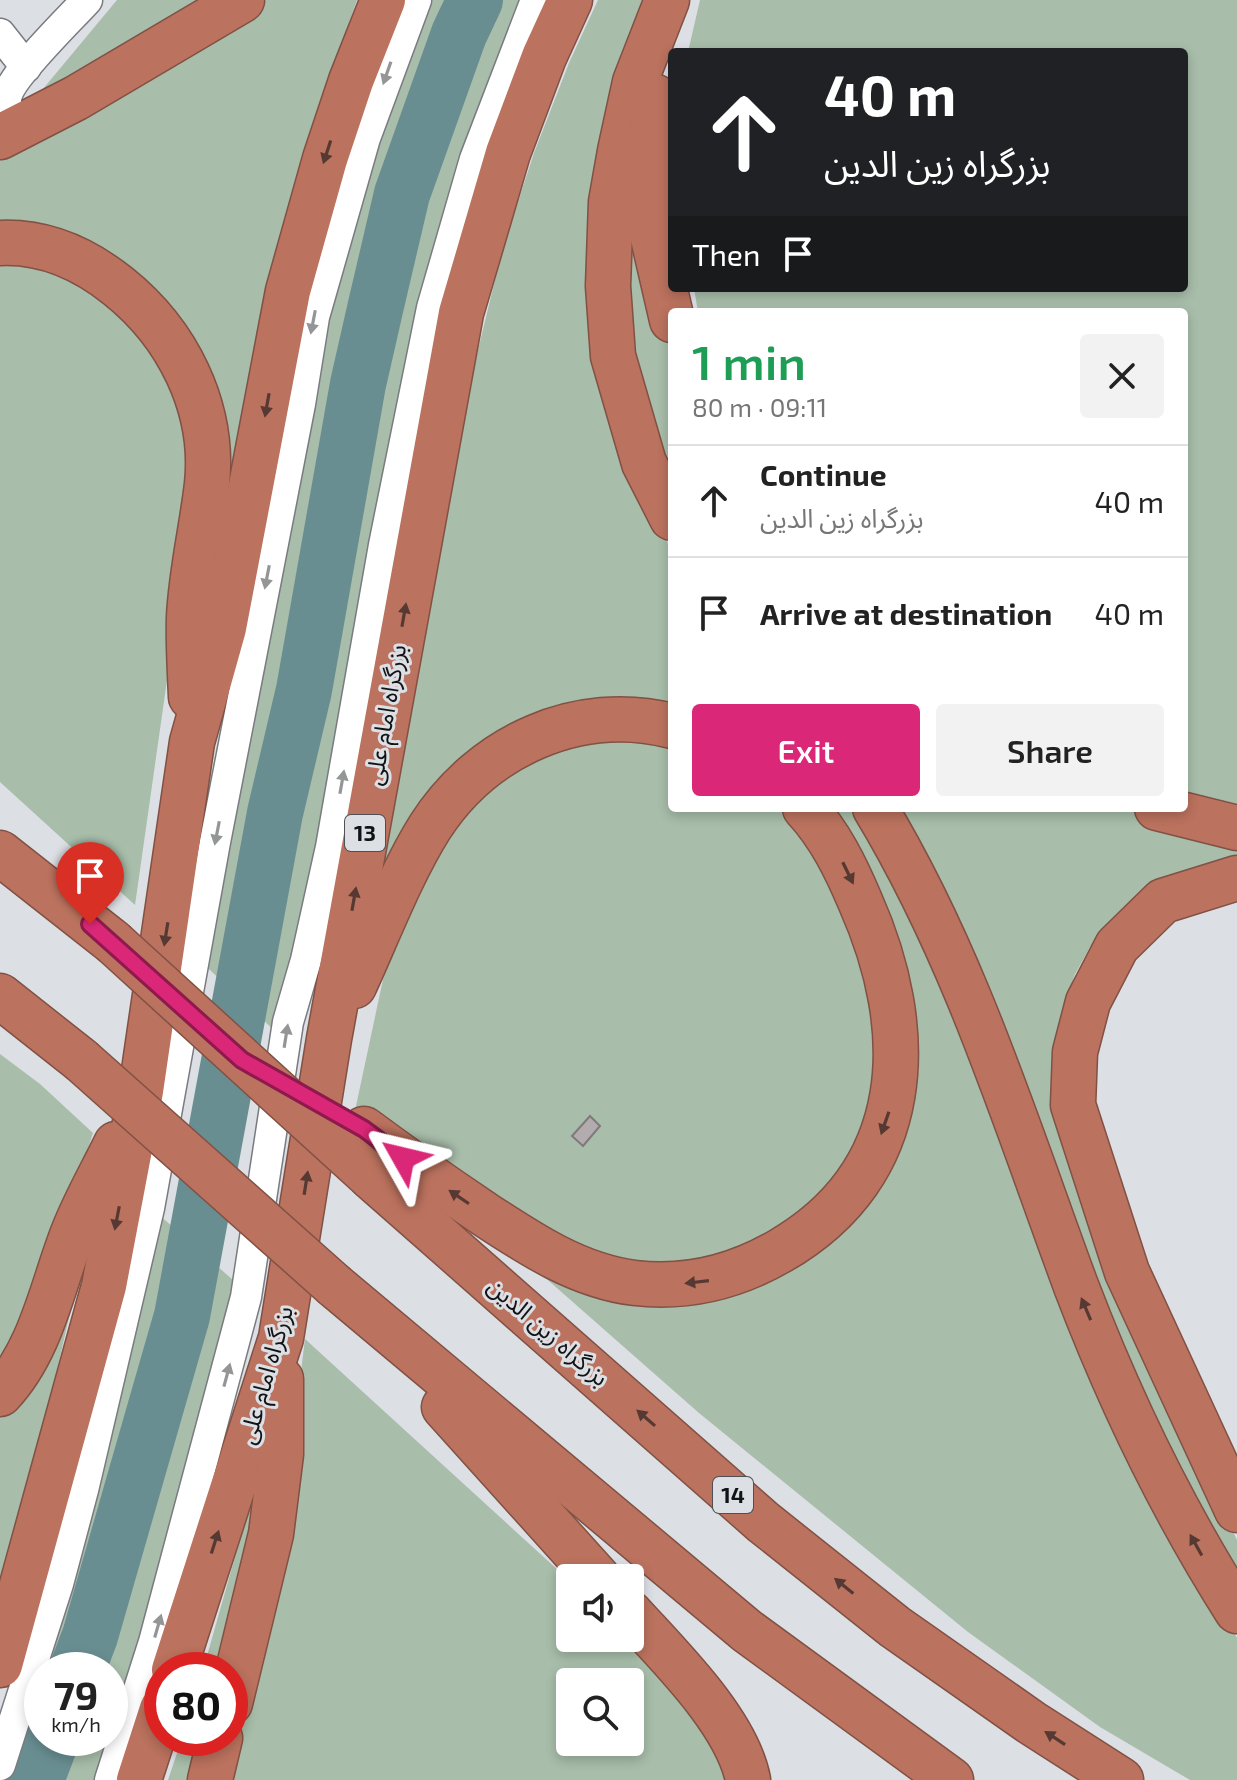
<!DOCTYPE html>
<meta charset="utf-8">
<style>
body{margin:0;font-family:"Exo 2","Noto Sans Arabic",sans-serif;background:#f2f2f2;color:#222;height:100vh;display:flex;flex-direction:column;font-size:30px;white-space:nowrap}
*{box-sizing:border-box;margin:0}
p{font-size:26px;color:#767676}
.icon{flex:none;width:44px;height:44px;fill:none;stroke:currentColor;stroke-width:2;stroke-linecap:round;stroke-linejoin:round}
.map{position:relative;flex:1;overflow:hidden}
.details{position:absolute;left:668px;top:308px;width:520px;height:504px;display:flex;flex-direction:column;background:#fff;border-radius:8px;box-shadow:0 4px 12px #0003}
.details>*{flex:none}
.hud{position:absolute;left:668px;top:48px;width:520px;height:244px;border-radius:8px;box-shadow:0 4px 12px #0003;background:#202124;color:#fff;overflow:hidden}
.buttons{position:absolute;left:556px;top:1564px;display:grid;gap:16px}
.buttons a{display:grid;place-items:center;width:88px;height:88px;border-radius:8px;background:#fff;box-shadow:0 4px 12px #0003;font-size:40px}
.speed{position:absolute;left:24px;top:1652px;display:flex;gap:16px;font-size:40px;font-weight:700;text-align:center}
.speed>*{display:grid;place-content:center;width:104px;height:104px;border-radius:50%;background:#fff;box-shadow:0 4px 12px #0003;line-height:1}
.speed small{font-size:20px;font-weight:400}
.speed .limit{border:12px solid #d22;background:#fff;color:#111}
.pin{position:absolute;display:grid;place-items:center;width:68px;height:68px;color:#fff;margin:-82px -34px;border-radius:50% 50% 50% 0;rotate:-45deg;box-shadow:0 0 8px #0007}
.pin .icon{rotate:45deg}
.me{position:absolute;width:88px;margin:-44px;rotate:307deg;stroke-linejoin:round;filter:drop-shadow(0 0 6px #0008)}
.turn{display:flex;align-items:center;gap:28px;height:168px;padding:0 24px;font-size:36px}
.turn .icon{width:104px;height:104px;stroke-width:2.5}
.turn b{display:block;font-size:56px;line-height:68px}
.then{display:flex;align-items:center;height:76px;padding:0 24px;background:#0003;gap:16px;font-size:30px}
.round{display:grid;place-items:center;flex:none;width:84px;height:84px;border-radius:8px;background:#f2f2f2}
.overview{display:flex;align-items:center;justify-content:space-between;height:136px;padding:0 24px}
h1{font-size:48px;font-weight:600;line-height:60px;color:#1e9e55}
.button{display:flex;gap:16px;margin-top:auto;padding:16px 24px}
.button a{flex:1;height:92px;border-radius:8px;background:#db2777;color:#fff;font-size:32px;font-weight:600;line-height:92px;text-align:center}
.button a+a{background:#f2f2f2;color:#222}
ul{padding:0;list-style:none}
li{display:flex;align-items:center;gap:24px;height:112px;padding:0 24px;border-top:2px solid #e0e0e0}
li div{flex:1}
li b{display:block;font-size:30px}
li em{font-style:normal}
.map>svg:first-child{display:block}
.green{fill:#a8bdaa;fill-rule:evenodd}
.lines{fill:none;stroke-linecap:round;stroke-linejoin:round}
.river{stroke:#698e91;stroke-width:56}
.building{fill:#b2acae;stroke:#807a7c;stroke-width:2}
.minor-casing{stroke:#797b80;stroke-width:33}
.highway-casing{stroke:#805144;stroke-width:47}
.minor{stroke:#fff;stroke-width:30}
.highway{stroke:#bb725e;stroke-width:44}
.highway-bridge-casing{stroke:#805144;stroke-width:47;stroke-linecap:butt}
.highway-bridge{stroke:#bb725e;stroke-width:44}
.oneway{fill:#949596}
.oneway2{fill:#563932}
.route-casing{stroke:#8e194d;stroke-width:20}
.route{stroke:#db2777;stroke-width:14}
.labels{text-anchor:middle;stroke-width:6;stroke-linejoin:round;paint-order:stroke}
.shield{fill:#dcdfe4;stroke:#4f5053;stroke-width:2}
.shield-label{font-size:22px;font-weight:bold;fill:#121315}
.street-label{font-size:24px;fill:#121315;stroke:#dcdfe4}
</style>
<div class="map">
<svg width="1237" height="1780" viewBox="0 0 1237 1780">
<rect width="100%" height="100%" fill="#dcdfe4"/>
<!-- green -->
<g class="green">
<polygon points="117,0 208,0 23,113"/>
<polygon points="266,0 357,0 312,128 252,375 201,626 188,346 0,227 0,150 258,8"/>
<polygon points="422,0 527,0 342,746 277,1033 195,956 310,371"/>
<polygon points="598,0 645,0 616,94 627,459 672,552 672,713 529,724 374,913 472,375 502,251 534,153 569,63"/>
<polygon points="700,0 1237,0 1237,812 1184,797 1184,312 698,312 694,288 1184,288 1184,52 688,52"/>
<polygon points="638,197 650,282 672,358 672,495 657,468 620,284"/>
<polygon points="0,257 54,263 157,345 193,447 178,603 135,905 0,782"/>
<polygon points="672,740 672,808 788,808 800,821 869,968 879,1092 848,1165 771,1240 669,1271 585,1258 383,1127 356,1106 388,956 455,813 557,743"/>
<polygon points="826,808 860,808 873,830 1212,1596 1237,1638 1237,1780 1190,1780 1100,1727 968,1632 699,1413 533,1267 744,1287 912,1085"/>
<polygon points="891,808 1125,808 1168,822 1237,838 1237,863 1120,913 1090,947 1075,974 1067,996 1059,1042 1189,1440 1237,1540 1237,1585 1197,1517"/>
<polygon points="0,1054 40,1084 93,1133 39,1299 0,1378"/>
<path d="M157 1213 242 1288 99 1780H0ZM42 1670H110V1738H42Z"/>
<polygon points="78,1278 34,1470 0,1593 0,1411"/>
<path d="M305 1339 570 1581V1638H627L703 1722 733 1780H226L279 1550ZM570 1682H630V1742H570Z"/>
<polygon points="269,1437 226,1670 203,1670"/>
<polygon points="182,1738 207,1738 196,1780 168,1780"/>
</g>
<g class="lines">
<!-- river -->
<g class="river">
<polyline points="77,1670 90,1636 182,1316 275,813 304,690 358,384 376,305 402,194 459,34 475,0"/>
<polyline points="36,1780 52,1738"/>
</g>
</g>
<!-- building -->
<polygon class="building" points="590,1116 600,1126 583,1146 572,1136"/>
<g class="lines">
<defs>
<g id="minor">
<polyline points="0,34 26,67"/>
<path d="M13 131C11 122 6 111 6 101 6 80 71 18 87 0"/>
<polyline points="0,1765 58,1584 83,1490 149,1208 215,842 300,404 314,317 365,138 416,0"/>
<polyline points="110,1780 154,1642 246,1297 288,1022 306,960 331,847 384,545 432,308 475,159 536,0"/>
</g>
<g id="highway">
<polyline points="667,0 635,82 620,151 611,202 608,286 613,356 644,463 672,518"/>
<polyline points="656,97 651,156 651,229 672,320"/>
<polyline points="0,137 76,98 242,0"/>
<path d="M0 243C44 241 84 259 118 286 177 333 215 407 207 484 202 528 191 573 189 617 188 644 190 671 191 697"/>
<path d="M875 808C965 957 1016 1124 1076 1286 1119 1399 1172 1509 1237 1611"/>
<polyline points="1157,808 1237,828"/>
<polyline points="0,853 113,942"/>
<polyline points="1237,878 1163,901 1117,946 1088,1002 1075,1052 1073,1105 1127,1272 1237,1510"/>
<path d="M354 986C377 936 401 873 430 827 482 746 578 702 672 726"/>
<polyline points="0,996 81,1060"/>
<path d="M364 1129C403 1158 443 1186 483 1213 530 1244 578 1276 635 1283 687 1289 735 1277 780 1251 915 1173 918 1031 860 901 846 868 830 835 805 808"/>
<polyline points="371,1177 763,1522 895,1627 1032,1723 1121,1780"/>
<polyline points="335,1286 747,1631 951,1780"/>
<path d="M0 1394C41 1351 52 1287 73 1233 85 1202 102 1173 116 1144"/>
<polyline points="444,1407 598,1578"/>
<path d="M630 1613C669 1656 737 1722 748 1780"/>
<polyline points="0,1665 104,1286 141,1091 192,742 224,628 288,291 325,159 351,81 383,0"/>
<polyline points="174,1670 281,1338 329,1039 461,313 508,153 544,57 570,0"/>
<polyline points="230,1703 271,1534 281,1454 281,1379"/>
<polyline points="139,1780 162,1709"/>
<polyline points="210,1780 220,1738"/>
</g>
</defs>
<!-- minor casing -->
<use href="#minor" class="minor-casing"/>
<!-- highway casing -->
<use href="#highway" class="highway-casing"/>
<!-- minor -->
<use href="#minor" class="minor"/>
<!-- highway -->
<use href="#highway" class="highway"/>
<defs>
<g id="highway-bridge">
<polyline points="113,942 371,1177"/>
<polyline points="81,1060 335,1286"/>
</g>
</defs>
<!-- highway-bridge casing -->
<use href="#highway-bridge" class="highway-bridge-casing"/>
<!-- highway-bridge -->
<use href="#highway-bridge" class="highway-bridge"/>
</g>
<!-- one-way arrows -->
<defs><path id="oneway-solid" d="M-6-.8H1V-3.2L6.5 0L1 3.2V.8H-6Z" transform="scale(2)"/></defs>
<g class="oneway">
<use href="#oneway-solid" transform="translate(387 73) rotate(109)"/>
<use href="#oneway-solid" transform="translate(313 322) rotate(101)"/>
<use href="#oneway-solid" transform="translate(267 577) rotate(101)"/>
<use href="#oneway-solid" transform="translate(342 782) rotate(-80)"/>
<use href="#oneway-solid" transform="translate(217 833) rotate(101)"/>
<use href="#oneway-solid" transform="translate(286 1036) rotate(-81)"/>
<use href="#oneway-solid" transform="translate(227 1375) rotate(-75)"/>
<use href="#oneway-solid" transform="translate(158 1626) rotate(-74)"/>
</g>
<g class="oneway2">
<use href="#oneway-solid" transform="translate(327 152) rotate(108)"/>
<use href="#oneway-solid" transform="translate(267 405) rotate(100)"/>
<use href="#oneway-solid" transform="translate(404 615) rotate(-80)"/>
<use href="#oneway-solid" transform="translate(848 873) rotate(64)"/>
<use href="#oneway-solid" transform="translate(354 899) rotate(-80)"/>
<use href="#oneway-solid" transform="translate(166 934) rotate(99)"/>
<use href="#oneway-solid" transform="translate(885 1123) rotate(109)"/>
<use href="#oneway-solid" transform="translate(306 1183) rotate(-81)"/>
<use href="#oneway-solid" transform="translate(459 1197) rotate(-146)"/>
<use href="#oneway-solid" transform="translate(117 1218) rotate(101)"/>
<use href="#oneway-solid" transform="translate(697 1282) rotate(173)"/>
<use href="#oneway-solid" transform="translate(1086 1309) rotate(-113)"/>
<use href="#oneway-solid" transform="translate(646 1418) rotate(-139)"/>
<use href="#oneway-solid" transform="translate(215 1542) rotate(-72)"/>
<use href="#oneway-solid" transform="translate(1196 1545) rotate(-119)"/>
<use href="#oneway-solid" transform="translate(844 1586) rotate(-141)"/>
<use href="#oneway-solid" transform="translate(1055 1738) rotate(-147)"/>
</g>
<g class="lines">
<defs>
<polyline id="route" points="90,924 242,1060 364,1129 403,1158"/>
</defs>
<!-- route casing -->
<use href="#route" class="route-casing"/>
<!-- route -->
<use href="#route" class="route"/>
</g>
<g class="labels">
<!-- shield labels -->
<g class="shield">
<rect x="345" y="815" width="40" height="36" rx="6"/>
<rect x="713" y="1477" width="40" height="36" rx="6"/>
</g>
<g class="shield-label">
<text x="365" y="841">13</text>
<text x="733" y="1503">14</text>
</g>
<!-- street labels -->
<g class="street-label">
<text transform="translate(386 715) rotate(-80)" y="8">بزرگراه امام علی</text>
<text transform="translate(548 1332) rotate(41)" y="8">بزرگراه زین الدین</text>
<text transform="translate(266 1375) rotate(-74)" y="8">بزرگراه امام علی</text>
</g>
</g>
</svg>
<div class="buttons">
<a><svg class="icon" aria-label="sound" viewBox="0 0 24 24"><path d="M4 9h4l5-4v14l-5-4H4zM17 9q2 3 0 6"/></svg></a>
<a><svg class="icon" aria-label="search" viewBox="0 0 24 24"><circle cx="10" cy="10" r="6"/><path d="M15 15l6 6"/></svg></a>
</div>
<div class="speed"><div>79<small>km/h</small></div><div class="limit">80</div></div>
<div class="pin" style="left:90px;top:924px;background:#d93025"><svg class="icon" aria-label="arrive" viewBox="0 0 24 24"><path d="M6 21V4h12l-3 4 3 4H6"/></svg></div>
<svg class="me" style="left:403px;top:1158px" viewBox="-20 -20 40 40"><path d="M0-17L14 15 0 8-14 15z" fill="#db2777" stroke="#fff" stroke-width="4"/></svg>
<div class="hud">
<div class="turn"><svg class="icon" aria-label="ahead" viewBox="0 0 24 24"><path d="M12 20V5M6 11l6-6 6 6"/></svg><div><b>40 m</b>بزرگراه زین الدین</div></div>
<div class="then">Then<svg class="icon" aria-label="arrive" viewBox="0 0 24 24"><path d="M6 21V4h12l-3 4 3 4H6"/></svg></div>
</div>
<section class="details">
<div class="overview"><div><h1>1 min</h1><p>80 m · 09:11</p></div><a class="round"><svg class="icon" aria-label="close" viewBox="0 0 24 24"><path d="M6 6l12 12M18 6L6 18"/></svg></a></div>
<ul>
<li><svg class="icon" aria-label="ahead" viewBox="0 0 24 24"><path d="M12 20V5M6 11l6-6 6 6"/></svg><div><b>Continue</b><p>بزرگراه زین الدین</p></div><em>40 m</em></li>
<li><svg class="icon" aria-label="arrive" viewBox="0 0 24 24"><path d="M6 21V4h12l-3 4 3 4H6"/></svg><div><b>Arrive at destination</b></div><em>40 m</em></li>
</ul>
<div class="button"><a>Exit</a><a>Share</a></div>
</section>
</div>
